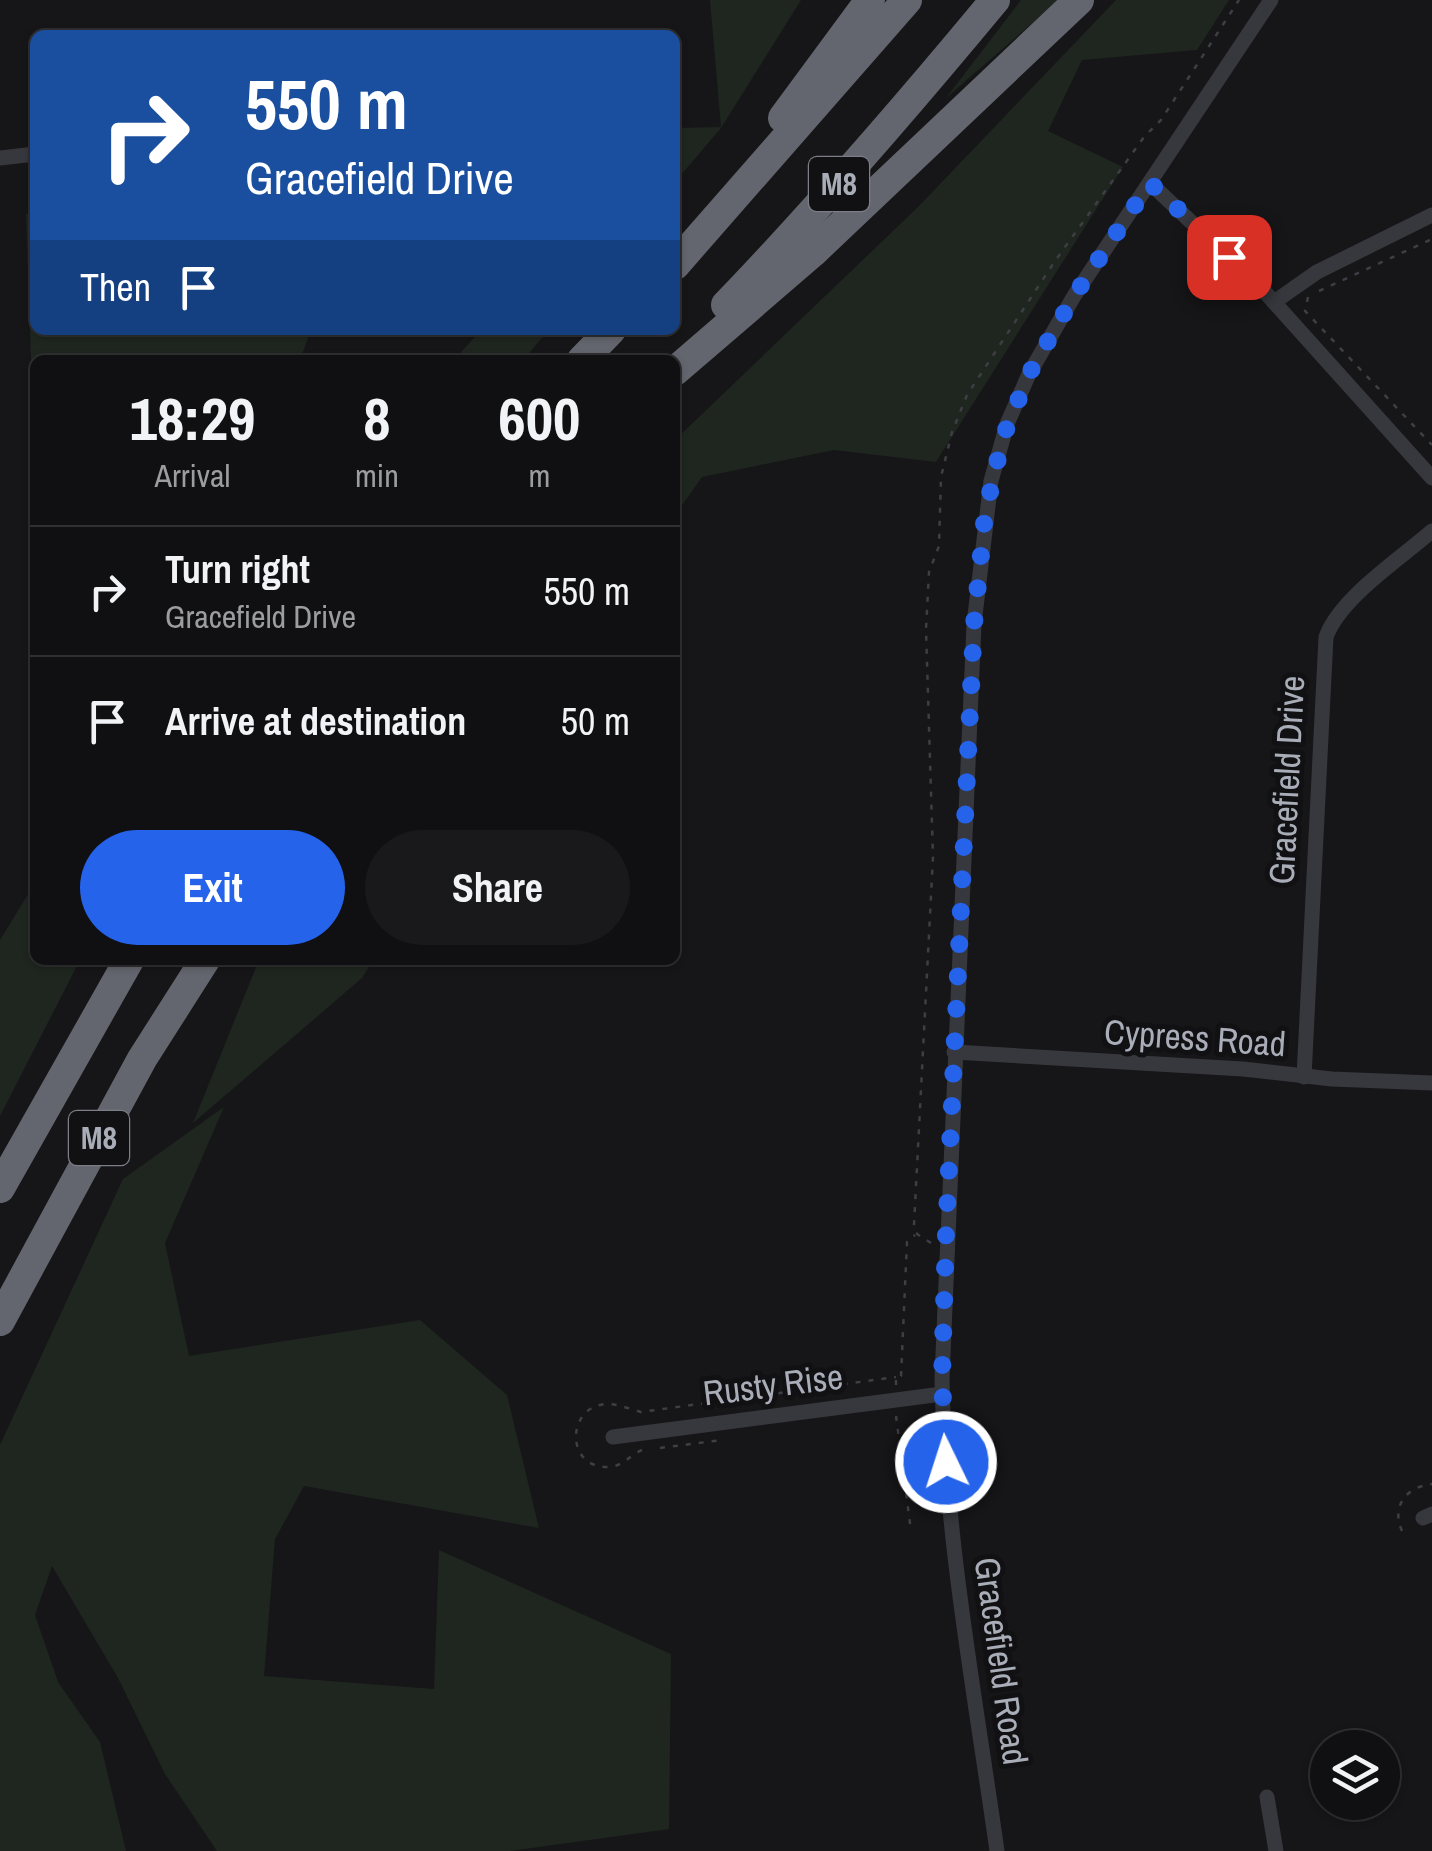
<!DOCTYPE html>
<style>
body{margin:0;font-family:"Archivo Narrow",sans-serif;background:#19191b;color:#f1f3f6;height:100vh;display:flex;flex-direction:column;font-size:38px;white-space:nowrap}
*{box-sizing:border-box;margin:0}
p{font-size:32px;color:#9c9d9f}
.icon{flex:none;width:55px;height:55px;fill:none;stroke:currentColor;stroke-width:2;stroke-linecap:round;stroke-linejoin:round}
.map{position:relative;flex:1;overflow:hidden}
.sheet{position:absolute;left:30px;top:355px;width:650px;height:610px;display:flex;flex-direction:column;background:#101012;border-radius:15px;box-shadow:0 2px 8px #0004,0 0 0 2px #303032}
.sheet>*{flex:none}
.banner{position:absolute;left:30px;top:30px;width:650px;height:305px;border-radius:15px;box-shadow:0 2px 8px #0004,0 0 0 2px #303032;background:#1a4fa0;color:#fff;overflow:hidden}
.buttons{position:absolute;left:1310px;top:1730px;display:grid;gap:20px}
.buttons a{display:grid;place-items:center;width:90px;height:90px;border-radius:50%;background:#101012;box-shadow:0 2px 8px #0004,0 0 0 2px #303032;font-size:50px}
.pin{position:absolute;display:grid;place-items:center;width:85px;height:85px;color:#fff;margin:-42px;border-radius:20px;box-shadow:0 5px 15px #0006}
.me{position:absolute;width:110px;margin:-55px;rotate:356deg;stroke-linejoin:round;filter:drop-shadow(0 0 8px #0008)}
.turn{display:flex;align-items:center;gap:35px;height:210px;padding:0 50px;font-size:45px}
.turn .icon{width:130px;height:130px;stroke-width:2.5}
.turn b{display:block;font-size:70px;line-height:85px}
.then{display:flex;align-items:center;height:95px;padding:0 50px;background:#0003;gap:20px;font-size:38px}
.eta{display:flex;justify-content:space-evenly;align-items:center;height:170px;text-align:center}
.eta b{font-size:60px;font-weight:700;line-height:70px}
.button{display:flex;gap:20px;margin-top:auto;padding:20px 50px}
.button a{flex:1;height:115px;border-radius:60px;background:#2563eb;color:#fff;font-size:40px;font-weight:700;line-height:115px;text-align:center}
.button a+a{background:#19191b;color:#f1f3f6}
ul{padding:0;list-style:none}
li{display:flex;align-items:center;gap:30px;height:130px;padding:0 50px;border-top:2px solid #303032}
li div{flex:1}
li b{display:block;font-size:38px}
li em{font-style:normal}
.map>svg:first-child{display:block}
.green{fill:#1e261f}
.lines{fill:none;stroke-linecap:round;stroke-linejoin:round}
.path{stroke:#3d3f44;stroke-width:2.5;stroke-dasharray:5 8;stroke-linecap:butt}
.street{stroke:#37383d;stroke-width:15}
.highway{stroke:#63666e;stroke-width:30}
.route{stroke:#2563eb;stroke-width:18;stroke-dasharray:0 32.4}
.labels{text-anchor:middle;stroke-width:10;stroke-linejoin:round;paint-order:stroke}
.shield{fill:#111113;stroke:#7b7e86;stroke-width:2.5}
.shield-label{font-size:32px;font-weight:bold;fill:#a8adb8}
.street-label{font-size:35px;fill:#a8adb8;stroke:#111113}
</style>
<div class="map">
<svg width="1432" height="1851" viewBox="0 0 1432 1851">
<rect width="100%" height="100%" fill="#161618"/>
<!-- green -->
<g class="green">
<polygon points="710,0 801,0 721,128 675,182 675,128 721,127"/>
<polygon points="1021,0 1059,0 946,98"/>
<polygon points="1116,0 1229,0 1197,50 1082,60 1048,131 1123,167 936,462 834,450 702,477 675,515 675,440 918,207"/>
<polygon points="35,213 35,330 311,330 300,360 35,360 34,447 26,214"/>
<polygon points="481,330 549,330 523,360 454,360"/>
<polygon points="35,883 35,960 80,960 0,1116 0,940"/>
<polygon points="259,960 373,960 362,978 193,1123"/>
<polygon points="224,1107 165,1243 189,1356 420,1320 507,1395 539,1528 304,1486 275,1539 264,1676 434,1689 439,1550 671,1654 669,1829 510,1851 217,1851 165,1774 118,1678 52,1566 35,1615 58,1682 100,1742 126,1851 0,1851 0,1445 123,1179"/>
</g>
<g class="lines">
<!-- path -->
<g class="path">
<polyline points="1319,291 1432,239"/>
<polyline points="1308,297 1305,311 1432,445"/>
<polyline points="931,1243 917,1234 914,1225 933,857 926,629 929,572 939,546 941,477 952,432 967,395 1055,261 1144,137 1161,120 1239,0"/>
<polyline points="896,1385 896,1377 901,1376 907,1242 915,1235"/>
<polyline points="896,1416 911,1531"/>
<polyline points="660,1448 722,1440"/>
<path d="M642 1450C630 1455 622 1467 608 1467 563 1468 567 1402 610 1404 620 1405 631 1409 641 1412L896 1377"/>
<path d="M1402 1531C1391 1506 1406 1487 1432 1484"/>
</g>
<!-- street -->
<g class="street">
<polyline points="0,158 35,154"/>
<polyline points="1150,183 1263,290 1432,478"/>
<polyline points="1274,302 1317,272 1432,215"/>
<polyline points="954,1052 1243,1069 1332,1079 1432,1083"/>
<path d="M1304 1077 1326 637C1340 598 1400 559 1432 531"/>
<polyline points="613,1437 942,1394"/>
<polyline points="1423,1518 1432,1514"/>
<polyline points="1267,1797 1276,1851"/>
<path d="M997 1851C975 1694 945 1536 942 1378L974 624 991 481 1007 424 1029 374 1074 296 1271 0"/>
</g>
<!-- highway -->
<g class="highway">
<polyline points="783,118 870,0"/>
<polyline points="675,265 907,0"/>
<path d="M726 305C820 207 908 105 995 0"/>
<polyline points="582,360 611,330"/>
<polyline points="675,371 812,253 1079,0"/>
<polyline points="0,1188 129,960"/>
<polyline points="0,1321 142,1059 205,960"/>
</g>
</g>
<g class="lines">
<!-- route -->
<polyline class="route" points="946,1462 942,1378 946,1233 974,624 985,514 1003,437 1029,374 1074,296 1150,183 1229,257"/>
</g>
<g class="labels">
<!-- shield labels -->
<g class="shield">
<rect x="809" y="157" width="60" height="54" rx="8"/>
<rect x="69" y="1111" width="60" height="54" rx="8"/>
</g>
<g class="shield-label">
<text x="839" y="195">M8</text>
<text x="99" y="1149">M8</text>
</g>
<!-- street labels -->
<g class="street-label">
<text transform="translate(1287 780) rotate(-87)" y="12">Gracefield Drive</text>
<text transform="translate(1195 1038) rotate(4)" y="12">Cypress Road</text>
<text transform="translate(773 1385) rotate(-7)" y="12">Rusty Rise</text>
<text transform="translate(1001 1661) rotate(82)" y="12">Gracefield Road</text>
</g>
</g>
</svg>
<div class="buttons">
<a><svg class="icon" aria-label="layers" viewBox="0 0 24 24"><path d="M12 4l9 5-9 5-9-5zM3 14l9 5 9-5"/></svg></a>
</div>
<div class="pin" style="left:1229px;top:257px;background:#d93025"><svg class="icon" aria-label="arrive" viewBox="0 0 24 24"><path d="M6 21V4h12l-3 4 3 4H6"/></svg></div>
<svg class="me" style="left:946px;top:1462px" viewBox="-20 -20 40 40"><circle r="17" fill="#2563eb" stroke="#fff" stroke-width="3"/><path d="M0-11L8 9 0 5-8 9z" fill="#fff"/></svg>
<div class="banner">
<div class="turn"><svg class="icon" aria-label="right" viewBox="0 0 24 24"><path d="M7 20v-9h11M14 6l5 5-5 5"/></svg><div><b>550 m</b>Gracefield Drive</div></div>
<div class="then">Then<svg class="icon" aria-label="arrive" viewBox="0 0 24 24"><path d="M6 21V4h12l-3 4 3 4H6"/></svg></div>
</div>
<section class="sheet">
<div class="eta">
<div><b>18:29</b><p>Arrival</p></div>
<div><b>8</b><p>min</p></div>
<div><b>600</b><p>m</p></div>
</div>
<ul>
<li><svg class="icon" aria-label="right" viewBox="0 0 24 24"><path d="M7 20v-9h11M14 6l5 5-5 5"/></svg><div><b>Turn right</b><p>Gracefield Drive</p></div><em>550 m</em></li>
<li><svg class="icon" aria-label="arrive" viewBox="0 0 24 24"><path d="M6 21V4h12l-3 4 3 4H6"/></svg><div><b>Arrive at destination</b></div><em>50 m</em></li>
</ul>
<div class="button"><a>Exit</a><a>Share</a></div>
</section>
</div>
